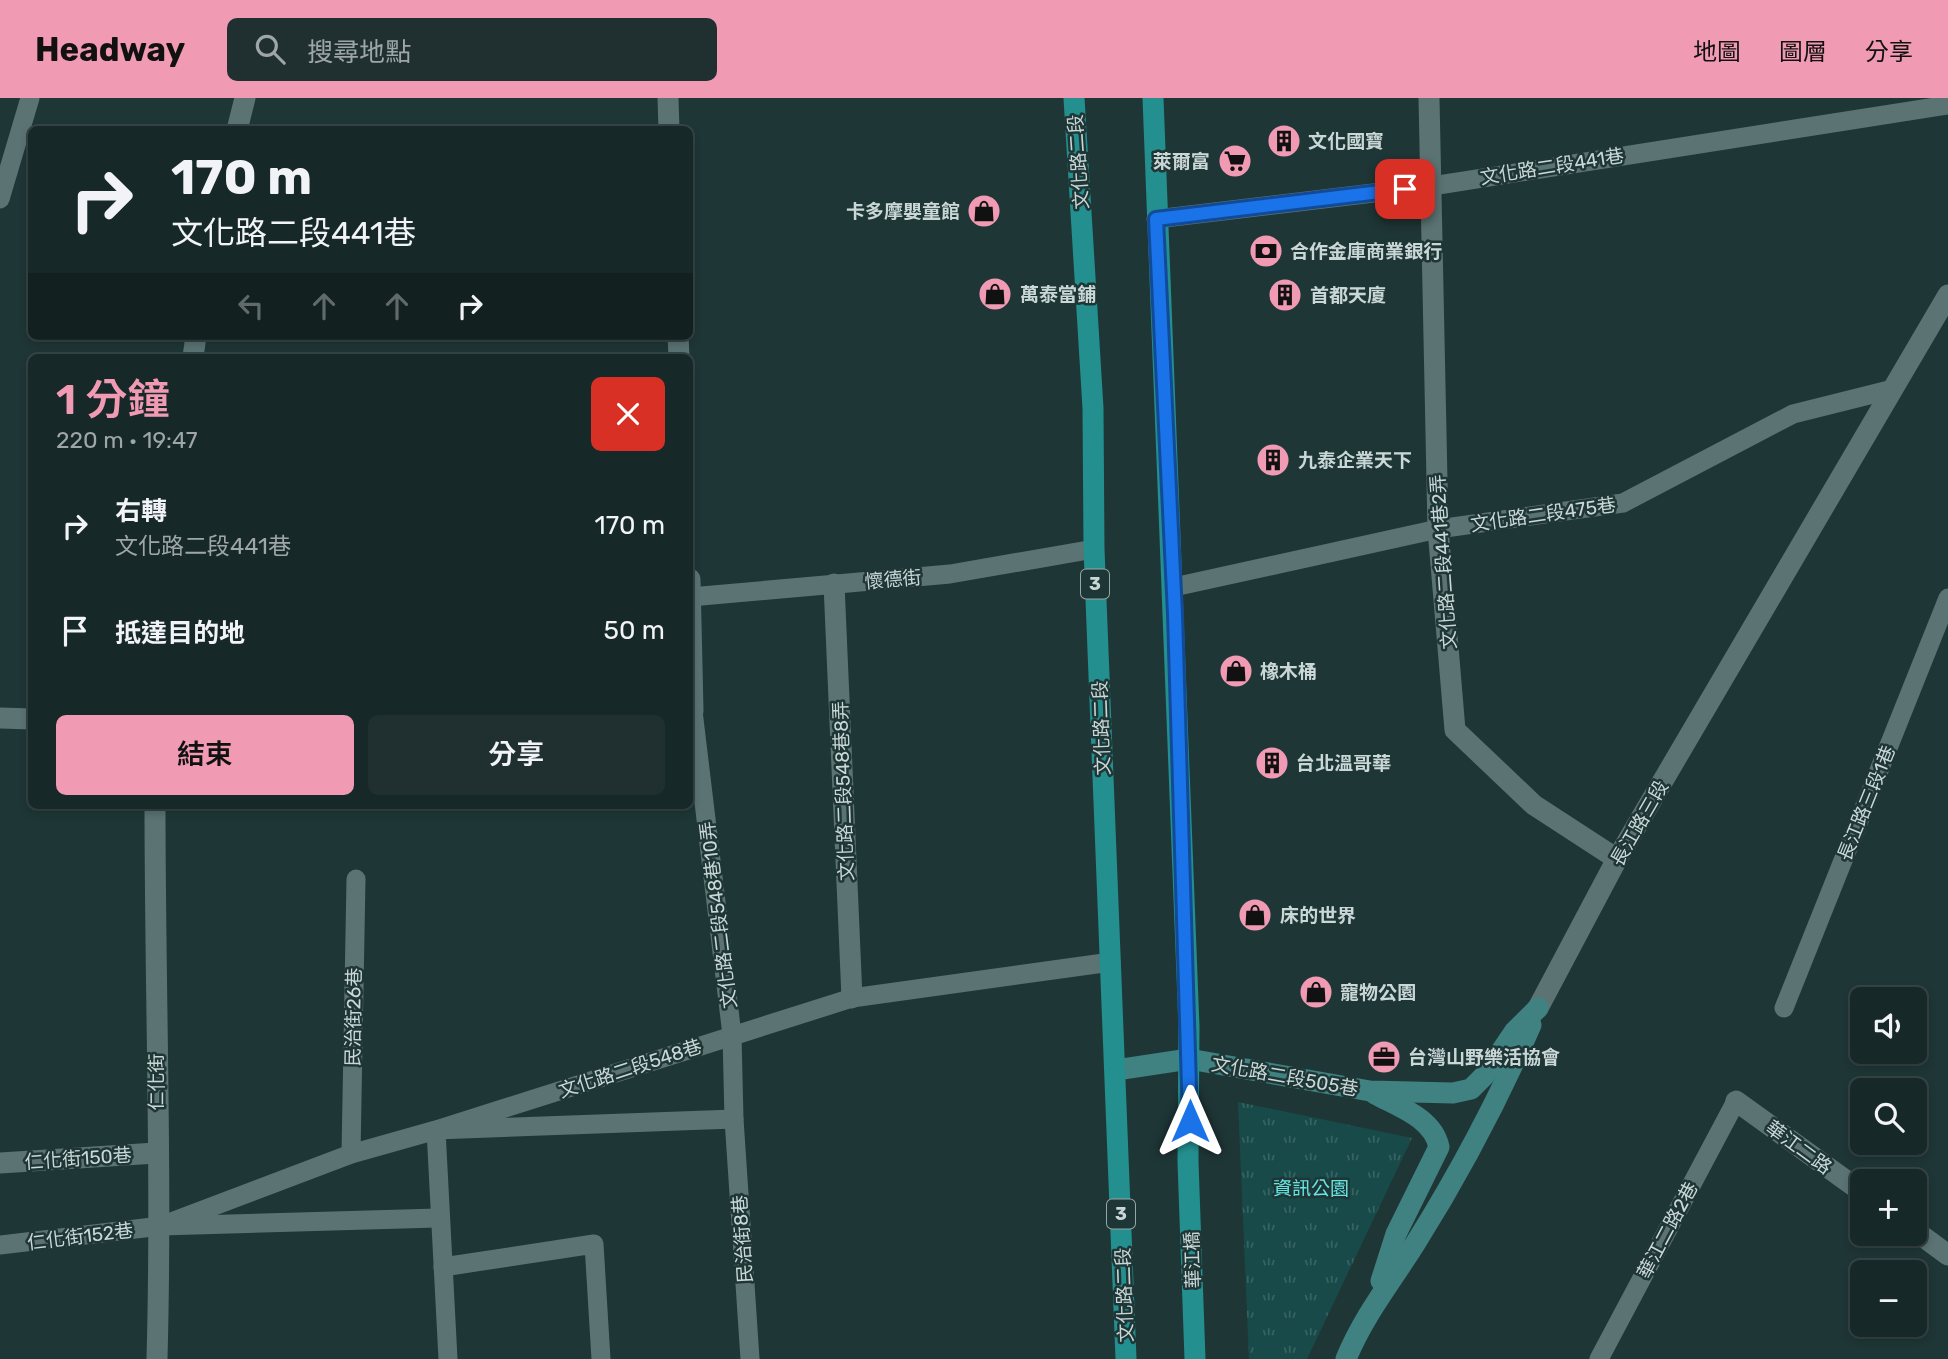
<!DOCTYPE html>
<html lang="zh-TW">
<meta charset="utf-8">
<style>
body{margin:0;font-family:Rubik,"Noto Sans TC",sans-serif;background:#203030;color:#f1f3f6;height:100vh;display:flex;flex-direction:column;font-size:26px;white-space:nowrap}
*{box-sizing:border-box;margin:0}
p{font-size:23px;color:#9ea6a8}
.icon{flex:none;width:38px;height:38px;fill:none;stroke:currentColor;stroke-width:2;stroke-linecap:round;stroke-linejoin:round}
.map{position:relative;flex:1;overflow:hidden}
.side{position:absolute;left:28px;top:256px;width:665px;height:455px;display:flex;flex-direction:column;background:#172828;border-radius:10px;box-shadow:0 4px 10px #0003,0 0 0 2px #364445}
.side>*{flex:none}
.top-card{position:absolute;left:28px;top:28px;width:665px;height:214px;border-radius:10px;box-shadow:0 4px 10px #0003,0 0 0 2px #364445;background:#172828;color:#f1f3f6;overflow:hidden}
.tools{position:absolute;left:1850px;top:889px;display:grid;gap:14px}
.tools a{display:grid;place-items:center;width:77px;height:77px;border-radius:10px;background:#172828;box-shadow:0 4px 10px #0003,0 0 0 2px #364445;font-size:35px}
.pin{position:absolute;display:grid;place-items:center;width:60px;height:60px;color:#fff;margin:-30px;border-radius:14px;box-shadow:0 4px 10px #0006}
.me{position:absolute;width:77px;margin:-38px;rotate:0deg;stroke-linejoin:round;filter:drop-shadow(0 0 5px #0008)}
.turn{display:flex;align-items:center;gap:24px;height:147px;padding:0 28px;font-size:32px}
.turn .icon{width:91px;height:91px;stroke-width:2.5}
.turn b{display:block;font-size:49px;line-height:60px}
.lanes{display:flex;align-items:center;height:66px;padding:0 28px;background:#0003;justify-content:center;gap:35px;direction:ltr}
.lanes .off{opacity:.35}
.round{display:grid;place-items:center;flex:none;width:74px;height:74px;border-radius:10px;background:#203030}
.overview{display:flex;align-items:center;justify-content:space-between;height:119px;padding:0 28px}
h1{font-size:42px;font-weight:600;line-height:52px;color:#f19ab3}
.button{display:flex;gap:14px;margin-top:auto;padding:14px 28px}
.button a{flex:1;height:80px;border-radius:10px;background:#f19ab3;color:#111;font-size:28px;font-weight:600;line-height:80px;text-align:center}
.button a+a{background:#203030;color:#f1f3f6}
ul{padding:0;list-style:none}
li{display:flex;align-items:center;gap:21px;height:105px;padding:0 28px}
li div{flex:1}
li b{display:block;font-size:26px}
li em{font-style:normal}
header{display:flex;align-items:center;gap:42px;box-sizing:border-box;height:98px;padding:0 35px;background:#f19ab3;color:#111}
header strong{font-size:33px}
nav{display:flex;gap:38px;margin-inline-start:auto;font-size:24px}
.search{width:490px;height:63px;background:#203030;display:flex;align-items:center;gap:18px;box-sizing:border-box;padding:0 24px;border-radius:10px;color:#9ea6a8;font-size:26px}
.map>svg:first-child{display:block}
.grass{fill:url(#grass-tufts)}
.lines{fill:none;stroke-linecap:round;stroke-linejoin:round}
.lane{stroke:#5b7373;stroke-width:19}
.street{stroke:#5b7373;stroke-width:21}
.secondary{stroke:#408181;stroke-width:21}
.primary{stroke:#248f8f;stroke-width:21}
.route-casing{stroke:#114b97;stroke-width:18}
.route{stroke:#1a73e8;stroke-width:12}
.labels{text-anchor:middle;stroke-width:5;stroke-linejoin:round;paint-order:stroke}
.shield{fill:#1f3636;stroke:#97a7a7;stroke-width:2}
.shield-label{font-size:18px;font-weight:bold;fill:#cad7d7}
.poi-label{font-size:19px;font-weight:bold;fill:#cad7d7;stroke:#1f3636;text-anchor:start}
.street-label{font-size:19px;fill:#cad7d7;stroke:#1f3636}
.park-label{font-size:19px;fill:#65e4e3;stroke:#1f3636}
</style>
<header>
<strong>Headway</strong>
<div class="search"><svg class="icon" aria-label="search" viewBox="0 0 24 24"><circle cx="10" cy="10" r="6"/><path d="M15 15l6 6"/></svg>搜尋地點</div>
<nav><a>地圖</a><a>圖層</a><a>分享</a></nav>
</header>
<div class="map">
<svg width="1948" height="1261" viewBox="0 0 1948 1261">
<defs>
<pattern id="grass-tufts" width="24" height="20" patternUnits="userSpaceOnUse" patternTransform="scale(1.75)"><rect width="24" height="20" fill="#174a49"/><path d="M3 7l-1-3M5 7V3M7 7l1-3M15 17l-1-3M17 17v-4M19 17l1-3" fill="none" stroke="#376362"/></pattern>
</defs>
<rect width="100%" height="100%" fill="#1f3636"/>
<!-- grass -->
<polygon class="grass" points="1238,1004 1412,1040 1307,1261 1249,1261"/>
<g class="lines">
<!-- lane -->
<g class="lane">
<polyline points="0,101 30,0"/>
<polyline points="1156,121 1432,88 1948,7"/>
<polyline points="1174,489 1438,431 1623,405 1793,316 1893,291"/>
<polyline points="690,499 950,476 1094,451"/>
<polyline points="693,613 732,937 734,1021 750,1261"/>
<polyline points="1784,910 1948,500"/>
<polyline points="351,1056 356,781"/>
<polyline points="161,1128 351,1056 436,1032 852,900 1111,864"/>
<polyline points="0,1147 161,1128 438,1120"/>
<polyline points="443,1169 594,1146 601,1261"/>
<polyline points="448,1261 436,1032 734,1021"/>
<polyline points="1599,1261 1736,1003"/>
</g>
<!-- street -->
<g class="street">
<polyline points="668,0 669,32"/>
<polyline points="1429,0 1438,431 1455,632 1534,707 1617,761"/>
<polyline points="237,32 245,0"/>
<polyline points="678,238 679,259"/>
<polyline points="193,259 196,238"/>
<polyline points="690,481 693,613 690,614"/>
<polyline points="834,486 852,900"/>
<polyline points="0,620 32,621"/>
<path d="M155 707C155 892 162 1077 157 1261"/>
<polyline points="1538,910 1617,761 1948,197"/>
<polyline points="1736,1003 1862,1094"/>
<polyline points="0,1065 156,1055"/>
<polyline points="1914,1132 1948,1157"/>
</g>
<!-- secondary -->
<g class="secondary">
<polyline points="1116,972 1189,961 1370,993 1453,995 1471,991 1485,977 1514,934 1538,910"/>
<path d="M1375 996C1399 1009 1433 1020 1439 1049L1396 1136 1381 1183"/>
<path d="M1346 1261C1363 1219 1391 1184 1415 1146 1459 1076 1498 1002 1531 927"/>
</g>
<!-- primary -->
<g class="primary">
<polyline points="1074,0 1093,310 1094,451 1126,1261"/>
<polyline points="1153,0 1189,929 1188,1064 1195,1261"/>
</g>
</g>
<g class="lines">
<defs>
<polyline id="route" points="1190,1023 1175,516 1156,121 1405,91"/>
</defs>
<!-- route casing -->
<use href="#route" class="route-casing"/>
<!-- route -->
<use href="#route" class="route"/>
</g>
<!-- icons -->
<defs>
<symbol id="building-disc" viewBox="-11 -11 22 22"><circle r="9.5" fill="#f19ab3" stroke="#1f3636"/><path d="M-4-6H4V6H1V3H-1V6H-4ZM-2.5-4.3h1.7v1.8h-1.7ZM.8-4.3h1.7v1.8H.8ZM-2.5-1h1.7V.8h-1.7ZM.8-1h1.7V.8H.8Z" fill="#111"/></symbol>
<symbol id="supermarket-disc" viewBox="-11 -11 22 22"><circle r="9.5" fill="#f19ab3" stroke="#1f3636"/><path d="M-6-5.5h2.5l.6 2H6L4.5 2H-2.5L-4.4-4H-6ZM-1.5 3.2a1.3 1.3 0 1 0 .1 0ZM3 3.2a1.3 1.3 0 1 0 .1 0Z" fill="#111"/></symbol>
<symbol id="shop-disc" viewBox="-11 -11 22 22"><circle r="9.5" fill="#f19ab3" stroke="#1f3636"/><path d="M-5-2.5h2.3a2.7 3.5 0 0 1 5.4 0H5L5.5 6h-11ZM-1.5-2.5h3a1.5 2.3 0 0 0-3 0Z" fill="#111"/></symbol>
<symbol id="bank-disc" viewBox="-11 -11 22 22"><circle r="9.5" fill="#f19ab3" stroke="#1f3636"/><path d="M-6-4H6V4H-6ZM0-2.3a2.3 2.3 0 1 0 0 4.6a2.3 2.3 0 1 0 0-4.6Z" fill="#111"/></symbol>
<symbol id="office-disc" viewBox="-11 -11 22 22"><circle r="9.5" fill="#f19ab3" stroke="#1f3636"/><path d="M-6-3h4V-5.5h4V-3h4V5H-6ZM-1-4.5V-3h2v-1.5ZM-6 0V1H6V0Z" fill="#111"/></symbol>
</defs>
<g fill-rule="evenodd">
<use href="#building-disc" x="1265" y="24" width="38" height="38"/>
<use href="#supermarket-disc" x="1216" y="44" width="38" height="38"/>
<use href="#shop-disc" x="965" y="94" width="38" height="38"/>
<use href="#bank-disc" x="1247" y="134" width="38" height="38"/>
<use href="#shop-disc" x="976" y="177" width="38" height="38"/>
<use href="#building-disc" x="1266" y="178" width="38" height="38"/>
<use href="#building-disc" x="1254" y="343" width="38" height="38"/>
<use href="#shop-disc" x="1217" y="554" width="38" height="38"/>
<use href="#building-disc" x="1253" y="646" width="38" height="38"/>
<use href="#shop-disc" x="1236" y="798" width="38" height="38"/>
<use href="#shop-disc" x="1297" y="875" width="38" height="38"/>
<use href="#office-disc" x="1365" y="940" width="38" height="38"/>
</g>
<g class="labels">
<!-- shield labels -->
<g class="shield">
<rect x="1081" y="471.5" width="28" height="29" rx="5"/>
<rect x="1107" y="1101.5" width="28" height="29" rx="5"/>
</g>
<g class="shield-label">
<text x="1095" y="492">3</text>
<text x="1121" y="1122">3</text>
</g>
<!-- poi labels -->
<g class="poi-label">
<text x="1308" y="50">文化國寶</text>
<text x="1210" y="70" text-anchor="end">萊爾富</text>
<text x="960" y="120" text-anchor="end">卡多摩嬰童館</text>
<text x="1290" y="160">合作金庫商業銀行</text>
<text x="1020" y="203">萬泰當鋪</text>
<text x="1310" y="204">首都天廈</text>
<text x="1298" y="369">九泰企業天下</text>
<text x="1260" y="580">橡木桶</text>
<text x="1296" y="672">台北溫哥華</text>
<text x="1280" y="824">床的世界</text>
<text x="1340" y="901">寵物公園</text>
<text x="1408" y="966">台灣山野樂活協會</text>
</g>
<!-- street labels -->
<g class="street-label">
<text transform="translate(1078 64) rotate(-94)" y="7">文化路二段</text>
<text transform="translate(1552 68) rotate(-9)" y="7">文化路二段441巷</text>
<text transform="translate(1543 416) rotate(-8)" y="7">文化路二段475巷</text>
<text transform="translate(1443 464) rotate(-94)" y="7">文化路二段441巷2弄</text>
<text transform="translate(893 481) rotate(-5)" y="7">懷德街</text>
<text transform="translate(1101 630) rotate(-92)" y="7">文化路二段</text>
<text transform="translate(843 693) rotate(-92)" y="7">文化路二段548巷8弄</text>
<text transform="translate(1866 705) rotate(-68)" y="7">長江路三段1巷</text>
<text transform="translate(1639 725) rotate(-60)" y="7">長江路三段</text>
<text transform="translate(718 817) rotate(-97)" y="7">文化路二段548巷10弄</text>
<text transform="translate(353 919) rotate(-89)" y="7">民治街26巷</text>
<text transform="translate(630 970) rotate(-18)" y="7">文化路二段548巷</text>
<text transform="translate(1285 978) rotate(10)" y="7">文化路二段505巷</text>
<text transform="translate(156 984) rotate(-90)" y="7">仁化街</text>
<text transform="translate(1799 1049) rotate(36)" y="7">華江二路</text>
<text transform="translate(78 1060) rotate(-4)" y="7">仁化街150巷</text>
<text transform="translate(1667 1132) rotate(-62)" y="7">華江二路2巷</text>
<text transform="translate(80 1138) rotate(-7)" y="7">仁化街152巷</text>
<text transform="translate(742 1141) rotate(-94)" y="7">民治街8巷</text>
<text transform="translate(1192 1162) rotate(-92)" y="7">華江橋</text>
<text transform="translate(1124 1197) rotate(-92)" y="7">文化路二段</text>
</g>
<!-- park labels -->
<g class="park-label">
<text x="1311" y="1097">資訊公園</text>
</g>
</g>
</svg>
<div class="tools">
<a><svg class="icon" aria-label="sound" viewBox="0 0 24 24"><path d="M4 9h4l5-4v14l-5-4H4zM17 9q2 3 0 6"/></svg></a>
<a><svg class="icon" aria-label="search" viewBox="0 0 24 24"><circle cx="10" cy="10" r="6"/><path d="M15 15l6 6"/></svg></a>
<a>+</a>
<a>−</a>
</div>
<div class="pin" style="left:1405px;top:91px;background:#d93025"><svg class="icon" aria-label="arrive" viewBox="0 0 24 24"><path d="M6 21V4h12l-3 4 3 4H6"/></svg></div>
<svg class="me" style="left:1190px;top:1023px" viewBox="-20 -20 40 40"><path d="M0-17L14 15 0 8-14 15z" fill="#1a73e8" stroke="#fff" stroke-width="4"/></svg>
<div class="top-card">
<div class="turn"><svg class="icon" aria-label="right" viewBox="0 0 24 24"><path d="M7 20v-9h11M14 6l5 5-5 5"/></svg><div><b>170 m</b>文化路二段441巷</div></div>
<div class="lanes"><svg class="icon off" aria-label="left" viewBox="0 0 24 24"><path d="M17 20v-9H6M10 6l-5 5 5 5"/></svg><svg class="icon off" aria-label="ahead" viewBox="0 0 24 24"><path d="M12 20V5M6 11l6-6 6 6"/></svg><svg class="icon off" aria-label="ahead" viewBox="0 0 24 24"><path d="M12 20V5M6 11l6-6 6 6"/></svg><svg class="icon" aria-label="right" viewBox="0 0 24 24"><path d="M7 20v-9h11M14 6l5 5-5 5"/></svg></div>
</div>
<section class="side">
<div class="overview"><div><h1>1 分鐘</h1><p>220 m · 19:47</p></div><a class="round" style="background:#d93025;color:#fff"><svg class="icon" aria-label="close" viewBox="0 0 24 24"><path d="M6 6l12 12M18 6L6 18"/></svg></a></div>
<ul>
<li><svg class="icon" aria-label="right" viewBox="0 0 24 24"><path d="M7 20v-9h11M14 6l5 5-5 5"/></svg><div><b>右轉</b><p>文化路二段441巷</p></div><em>170 m</em></li>
<li><svg class="icon" aria-label="arrive" viewBox="0 0 24 24"><path d="M6 21V4h12l-3 4 3 4H6"/></svg><div><b>抵達目的地</b></div><em>50 m</em></li>
</ul>
<div class="button"><a>結束</a><a>分享</a></div>
</section>
</div>
